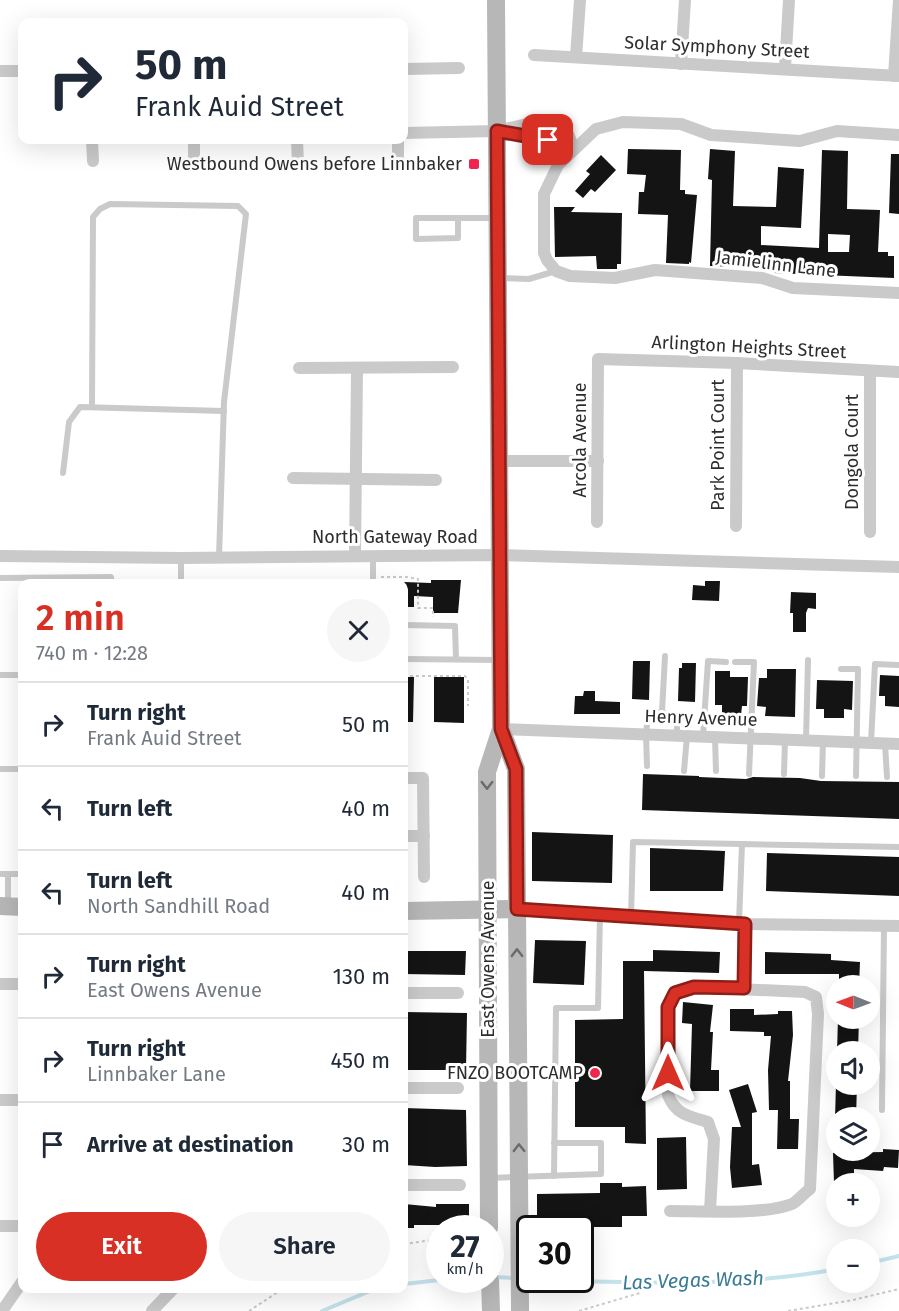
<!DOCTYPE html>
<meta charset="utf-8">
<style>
body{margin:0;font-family:"Fira Sans",sans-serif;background:#f6f6f7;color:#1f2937;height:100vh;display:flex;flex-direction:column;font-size:22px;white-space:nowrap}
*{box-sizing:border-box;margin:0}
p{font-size:20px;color:#747a83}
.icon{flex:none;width:33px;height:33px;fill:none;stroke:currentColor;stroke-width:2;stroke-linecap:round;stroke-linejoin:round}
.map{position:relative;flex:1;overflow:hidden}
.panel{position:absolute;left:18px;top:579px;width:390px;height:714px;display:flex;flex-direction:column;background:#fff;border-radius:12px;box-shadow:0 6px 24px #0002}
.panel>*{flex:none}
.hud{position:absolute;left:18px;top:18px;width:390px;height:126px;border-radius:12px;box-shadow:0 6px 24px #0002;background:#fff;color:#1f2937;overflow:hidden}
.needle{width:39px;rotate:271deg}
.buttons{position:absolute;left:826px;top:975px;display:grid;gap:12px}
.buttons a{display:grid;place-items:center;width:54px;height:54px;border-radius:50%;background:#fff;box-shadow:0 6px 24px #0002;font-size:30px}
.speed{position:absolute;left:426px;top:1215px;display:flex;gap:12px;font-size:30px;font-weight:700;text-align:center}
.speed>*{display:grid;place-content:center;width:78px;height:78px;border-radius:50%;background:#fff;box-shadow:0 6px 24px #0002;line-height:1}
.speed small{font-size:15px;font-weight:400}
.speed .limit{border:3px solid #111;border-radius:9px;background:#fff;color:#111}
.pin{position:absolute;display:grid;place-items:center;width:51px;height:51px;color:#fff;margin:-26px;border-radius:12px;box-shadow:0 3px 9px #0006}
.me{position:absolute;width:66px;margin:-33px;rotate:0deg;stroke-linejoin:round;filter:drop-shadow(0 0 4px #0008)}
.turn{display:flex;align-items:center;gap:21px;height:126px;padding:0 18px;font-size:27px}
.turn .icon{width:78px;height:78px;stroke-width:2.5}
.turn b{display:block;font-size:42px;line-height:51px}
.round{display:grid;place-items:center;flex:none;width:63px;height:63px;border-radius:32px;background:#f6f6f7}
.overview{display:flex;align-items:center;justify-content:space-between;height:102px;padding:0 18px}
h1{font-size:36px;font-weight:600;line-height:45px;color:#d93025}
.cta{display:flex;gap:12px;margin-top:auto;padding:12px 18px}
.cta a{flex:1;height:69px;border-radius:36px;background:#d93025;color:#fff;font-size:24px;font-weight:600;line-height:69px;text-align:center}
.cta a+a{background:#f6f6f7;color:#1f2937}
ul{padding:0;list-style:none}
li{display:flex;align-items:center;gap:18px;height:84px;padding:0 18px;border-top:2px solid #e0e1e3}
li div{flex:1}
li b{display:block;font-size:22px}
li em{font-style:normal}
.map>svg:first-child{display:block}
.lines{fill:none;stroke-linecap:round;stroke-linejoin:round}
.stream{stroke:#c5e3ed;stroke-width:4}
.building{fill:#141414;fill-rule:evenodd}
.path{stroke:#cacaca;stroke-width:2;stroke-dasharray:3 3;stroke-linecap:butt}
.lane{stroke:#cacaca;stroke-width:6}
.street{stroke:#cacaca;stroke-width:12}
.secondary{stroke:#b7b7b7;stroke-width:18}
.oneway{stroke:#6b6b6b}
.route-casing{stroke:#8d1f18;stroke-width:15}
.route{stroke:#d93025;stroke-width:10}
.poi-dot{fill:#f0244c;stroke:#fff;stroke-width:2}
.labels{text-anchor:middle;stroke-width:6;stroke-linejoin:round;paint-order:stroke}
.street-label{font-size:18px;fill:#2d2d2d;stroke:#fff}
.poi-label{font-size:18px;fill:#2d2d2d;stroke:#fff;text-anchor:end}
.water-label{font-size:20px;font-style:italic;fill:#377b94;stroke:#fff}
</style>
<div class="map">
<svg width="899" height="1311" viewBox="0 0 899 1311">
<rect width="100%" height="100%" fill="#fff"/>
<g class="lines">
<!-- stream -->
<g class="stream">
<polyline points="870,1263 899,1256"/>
<polyline points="494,1277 514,1278"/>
<path d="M549 1280C645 1283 742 1287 837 1269"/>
<polyline points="404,1284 440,1280"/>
<polyline points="322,1311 377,1288"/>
</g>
</g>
<!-- building -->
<g class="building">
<polygon points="628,149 681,150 680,190 685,190 685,194 697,195 691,263 689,262 689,264 666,263 668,215 638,214 639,192 644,192 646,175 627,174"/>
<path d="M710 149 735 151 733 206 776 207 778 167 804 169 801 228 761 226V245L819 248 822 150 848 151 847 209 880 210 878 252H888V256H894V278L774 273 773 268 710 266 712 180 708 179ZM828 234 850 235 849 252H828Z"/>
<polygon points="891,154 899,154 899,214 889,213"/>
<polygon points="601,155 616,170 595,192 591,189 583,198 575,191 590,174 586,171"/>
<polygon points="554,207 575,207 571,212 622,213 621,264 617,264 617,269 597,269 596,256 555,257"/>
<polygon points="431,580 461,580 458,613 433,613 433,597 414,596 414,607 404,607 404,582 431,583"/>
<polygon points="705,581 720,581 719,601 692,600 693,585 705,586"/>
<polygon points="791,592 816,593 816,609 808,608 806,613 806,632 793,632 793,613 790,613"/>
<polygon points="633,661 650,661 649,700 632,699"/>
<polygon points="682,663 696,663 695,702 678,701 679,668 682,668"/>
<polygon points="767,669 796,669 795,717 765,716 766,707 757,706 759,678 767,678"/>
<polygon points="715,671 730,671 730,677 748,677 747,706 742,706 741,715 722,715 722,705 715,705"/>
<polygon points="880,675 899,676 899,707 885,706 885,696 879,696"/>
<polygon points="404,677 414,677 413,722 404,722"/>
<polygon points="434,677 464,677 464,723 434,722"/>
<polygon points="817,680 853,681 852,710 844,709 844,718 824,718 824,709 816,709"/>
<polygon points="584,691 595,691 595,701 620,702 620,714 574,714 575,696 583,696"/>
<polygon points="643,774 699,776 699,777 746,779 753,777 800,778 821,781 899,782 899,819 642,810"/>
<polygon points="532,832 613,835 612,883 532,881"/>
<polygon points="650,848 725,851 723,891 650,891"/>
<polygon points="767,853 899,857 899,896 766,891"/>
<polygon points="535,940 586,941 584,985 533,983"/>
<polygon points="653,950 720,952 719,973 644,971 646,1144 625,1143 625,1127 575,1127 575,1020 623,1019 623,961 653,961"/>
<polygon points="404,951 466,951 465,975 404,974"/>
<polygon points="765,952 831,954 831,960 860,962 859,986 839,986 839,974 765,974"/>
<polygon points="683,1002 713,1005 710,1032 713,1032 711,1070 719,1070 719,1091 690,1091 692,1024 682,1023"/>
<polygon points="730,1009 754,1009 754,1015 778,1014 778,1011 792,1011 793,1035 788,1081 790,1081 790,1119 799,1119 798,1149 777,1149 778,1110 769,1110 768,1070 771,1036 764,1036 764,1032 730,1031"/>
<polygon points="404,1012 467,1013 466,1070 404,1070"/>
<polygon points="838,1018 859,1018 858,1052 837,1052"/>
<polygon points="748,1084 757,1112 752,1113 752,1165 759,1164 762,1185 732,1188 730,1167 732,1127 741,1127 729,1090"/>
<polygon points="836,1084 857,1084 856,1118 835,1118"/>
<polygon points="404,1108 466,1110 467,1166 435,1167 404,1165"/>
<polygon points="686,1137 687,1189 657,1190 657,1138"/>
<polygon points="883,1149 899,1150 898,1168 884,1167 883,1171 854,1169 854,1182 834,1183 833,1153 883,1152"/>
<polygon points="600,1183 622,1183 622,1187 646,1186 647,1216 622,1216 622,1227 537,1227 537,1194 600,1193"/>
<polygon points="404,1204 436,1207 436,1204 469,1204 469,1228 455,1228 455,1225 414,1225 414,1228 404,1228"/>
</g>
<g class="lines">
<!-- path -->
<g class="path">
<polyline points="381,577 406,577 418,579 418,608 433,608 433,617"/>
<polyline points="404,676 465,676 468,680 468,706"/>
<polyline points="404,1244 440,1239"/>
<polyline points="249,1311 284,1288"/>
<polyline points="579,1311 640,1293"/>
<polyline points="788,1311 853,1300 899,1289"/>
</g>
<!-- lane -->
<g class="lane">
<polyline points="458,218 458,238 416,239 416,218 494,218"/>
<polyline points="499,278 529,279 556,271"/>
<polyline points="92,407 93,217 100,209 110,204 238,206 246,214 224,402 219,557"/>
<polyline points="63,473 69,422 80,407 224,411"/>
<polyline points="373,555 373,584"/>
<polyline points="181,558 181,584"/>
<polyline points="0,578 111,577 112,584"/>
<polyline points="404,625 455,626 456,659"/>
<polyline points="404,659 499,660"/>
<polyline points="735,662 754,662 749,774"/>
<polyline points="841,669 858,669 856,776"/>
<polyline points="0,675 22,675"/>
<polyline points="662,712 665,656"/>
<polyline points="703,736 708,661 726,662"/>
<polyline points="715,737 716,771"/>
<polyline points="806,740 808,660"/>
<polyline points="871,742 875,664 898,665"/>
<polyline points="885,744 887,777"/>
<polyline points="647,766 646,734 648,715 662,712 677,720 677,735"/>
<polyline points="0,769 22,769"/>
<polyline points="684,771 687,736"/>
<polyline points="784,774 785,740"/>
<polyline points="822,776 823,741"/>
<polyline points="0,874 22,874"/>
<polyline points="8,903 8,874"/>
<polyline points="631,917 633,842 742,844"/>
<polyline points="739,923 742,844 899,847"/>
<polyline points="882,1110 884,926"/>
<polyline points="554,1176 556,1008 598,1008 600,915"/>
<polyline points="490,1178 601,1174 601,1143 554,1143"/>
</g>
<!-- street -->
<g class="street">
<polyline points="534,55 899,76"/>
<polyline points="576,57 580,0"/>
<polyline points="681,64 685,0"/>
<polyline points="785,68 789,0"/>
<polyline points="404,69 459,68"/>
<polyline points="0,71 22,71"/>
<polyline points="894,76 899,0"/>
<polyline points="504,132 548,140 559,146 574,149"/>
<polyline points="404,133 497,131 540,121 558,126 568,134 574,149"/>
<polyline points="899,135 837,131 800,141 711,135 681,124 623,122 596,129 558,165 544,194 544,253 547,260 556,271 570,276 615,278 655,270 762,278 793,288 899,293"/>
<polyline points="92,140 93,161"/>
<polyline points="297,140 298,164"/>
<polyline points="398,140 398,164"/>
<polyline points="194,159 194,140"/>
<polyline points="299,368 453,367"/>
<polyline points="870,371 870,532"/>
<polyline points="499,461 598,461"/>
<polyline points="293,478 436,480"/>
<polyline points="597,522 598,359 737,363 899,372"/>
<polyline points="736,526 737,363"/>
<polyline points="355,555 357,368"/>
<polyline points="0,556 181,558 500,555 899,567"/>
<polyline points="501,729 899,744"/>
<polyline points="404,778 423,778 424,877"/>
<polyline points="404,836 424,836"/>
<polyline points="517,909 745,924 899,926"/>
<polyline points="0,984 22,984"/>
<polyline points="744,988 745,924"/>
<polyline points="404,993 458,993"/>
<polyline points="404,1088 458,1088"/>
<polyline points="0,1100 22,1100"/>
<polyline points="404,1185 460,1185"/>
<path d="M670 1211C702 1211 764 1215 792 1204 798 1201 804 1193 810 1189L818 1014 816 997 805 992 694 987 675 993 668 1007V1095C676 1115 689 1116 708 1122L714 1139 710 1211"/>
<polyline points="0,1226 22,1226"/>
<polyline points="2,1311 22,1282"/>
<polyline points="152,1311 174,1288"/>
</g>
<!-- secondary -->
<g class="secondary">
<polyline points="501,729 516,769 520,1311"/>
<polyline points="0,906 22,907"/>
<polyline points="404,911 517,909"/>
<polyline points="489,1228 487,772 501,729 496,0"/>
<polyline points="490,1280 491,1311"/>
</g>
</g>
<!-- one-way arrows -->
<defs><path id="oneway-chevron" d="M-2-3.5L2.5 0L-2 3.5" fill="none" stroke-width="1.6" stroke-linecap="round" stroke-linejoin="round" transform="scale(1.5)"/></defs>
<g class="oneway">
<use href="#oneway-chevron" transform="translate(487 785) rotate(90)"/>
<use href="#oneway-chevron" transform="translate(517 953) rotate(-91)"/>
<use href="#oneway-chevron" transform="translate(519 1148) rotate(-91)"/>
</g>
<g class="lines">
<defs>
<polyline id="route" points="548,140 497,131 501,729 516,769 517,909 745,924 744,988 694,987 675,993 668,1007 668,1073"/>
</defs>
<!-- route casing -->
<use href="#route" class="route-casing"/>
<!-- route -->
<use href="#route" class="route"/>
</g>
<!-- markers -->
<g class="poi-dot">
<rect x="468" y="158" width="12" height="12" rx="3"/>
<circle cx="595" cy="1073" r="6"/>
</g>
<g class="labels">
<!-- street labels -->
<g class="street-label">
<text transform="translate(717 47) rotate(3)" y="6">Solar Symphony Street</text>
<text transform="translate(776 264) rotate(7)" y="6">Jamielinn Lane</text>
<text transform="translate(749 347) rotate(3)" y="6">Arlington Heights Street</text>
<text transform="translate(580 440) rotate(-90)" y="6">Arcola Avenue</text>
<text transform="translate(718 445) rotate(-90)" y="6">Park Point Court</text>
<text transform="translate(852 452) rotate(-90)" y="6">Dongola Court</text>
<text x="395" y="543">North Gateway Road</text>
<text transform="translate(701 718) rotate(2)" y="6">Henry Avenue</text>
<text transform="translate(488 959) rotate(-90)" y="6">East Owens Avenue</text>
</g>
<!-- poi labels -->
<g class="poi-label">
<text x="462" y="170">Westbound Owens before Linnbaker</text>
<text x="583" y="1079">FNZO BOOTCAMP</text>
</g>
<!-- water labels -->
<g class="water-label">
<text transform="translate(693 1280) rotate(-2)" y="7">Las Vegas Wash</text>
</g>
</g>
</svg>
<div class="buttons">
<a><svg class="needle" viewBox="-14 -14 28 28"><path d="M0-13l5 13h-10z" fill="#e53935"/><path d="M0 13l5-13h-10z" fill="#747a83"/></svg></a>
<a><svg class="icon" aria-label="sound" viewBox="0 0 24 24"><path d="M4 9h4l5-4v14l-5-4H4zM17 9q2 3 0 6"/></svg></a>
<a><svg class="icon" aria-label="layers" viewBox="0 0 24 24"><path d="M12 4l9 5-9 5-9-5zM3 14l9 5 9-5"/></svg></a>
<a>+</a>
<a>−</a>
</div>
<div class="speed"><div>27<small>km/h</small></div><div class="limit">30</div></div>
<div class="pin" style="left:548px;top:140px;background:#d93025"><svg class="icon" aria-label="arrive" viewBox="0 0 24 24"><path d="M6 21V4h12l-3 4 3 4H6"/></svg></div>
<svg class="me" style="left:668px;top:1073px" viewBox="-20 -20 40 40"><path d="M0-17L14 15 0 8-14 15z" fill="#d93025" stroke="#fff" stroke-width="4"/></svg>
<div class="hud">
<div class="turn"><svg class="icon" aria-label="right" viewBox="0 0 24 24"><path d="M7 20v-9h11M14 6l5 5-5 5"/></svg><div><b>50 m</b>Frank Auid Street</div></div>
</div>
<section class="panel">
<div class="overview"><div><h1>2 min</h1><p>740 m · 12:28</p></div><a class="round"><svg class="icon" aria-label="close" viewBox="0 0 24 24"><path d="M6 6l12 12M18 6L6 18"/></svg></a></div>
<ul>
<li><svg class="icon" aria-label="right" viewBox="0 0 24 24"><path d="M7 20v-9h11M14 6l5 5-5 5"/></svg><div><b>Turn right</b><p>Frank Auid Street</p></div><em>50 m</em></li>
<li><svg class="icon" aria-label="left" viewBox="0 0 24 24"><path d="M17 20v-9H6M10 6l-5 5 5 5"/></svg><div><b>Turn left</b></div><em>40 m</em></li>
<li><svg class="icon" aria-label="left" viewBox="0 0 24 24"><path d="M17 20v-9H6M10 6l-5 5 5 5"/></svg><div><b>Turn left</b><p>North Sandhill Road</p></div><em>40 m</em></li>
<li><svg class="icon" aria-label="right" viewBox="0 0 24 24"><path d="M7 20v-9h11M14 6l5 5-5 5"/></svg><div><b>Turn right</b><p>East Owens Avenue</p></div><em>130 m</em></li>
<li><svg class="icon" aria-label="right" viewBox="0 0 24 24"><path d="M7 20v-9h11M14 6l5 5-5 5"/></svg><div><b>Turn right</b><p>Linnbaker Lane</p></div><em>450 m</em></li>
<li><svg class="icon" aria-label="arrive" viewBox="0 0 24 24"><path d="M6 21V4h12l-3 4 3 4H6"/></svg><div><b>Arrive at destination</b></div><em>30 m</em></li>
</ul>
<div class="cta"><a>Exit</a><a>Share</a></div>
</section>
</div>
